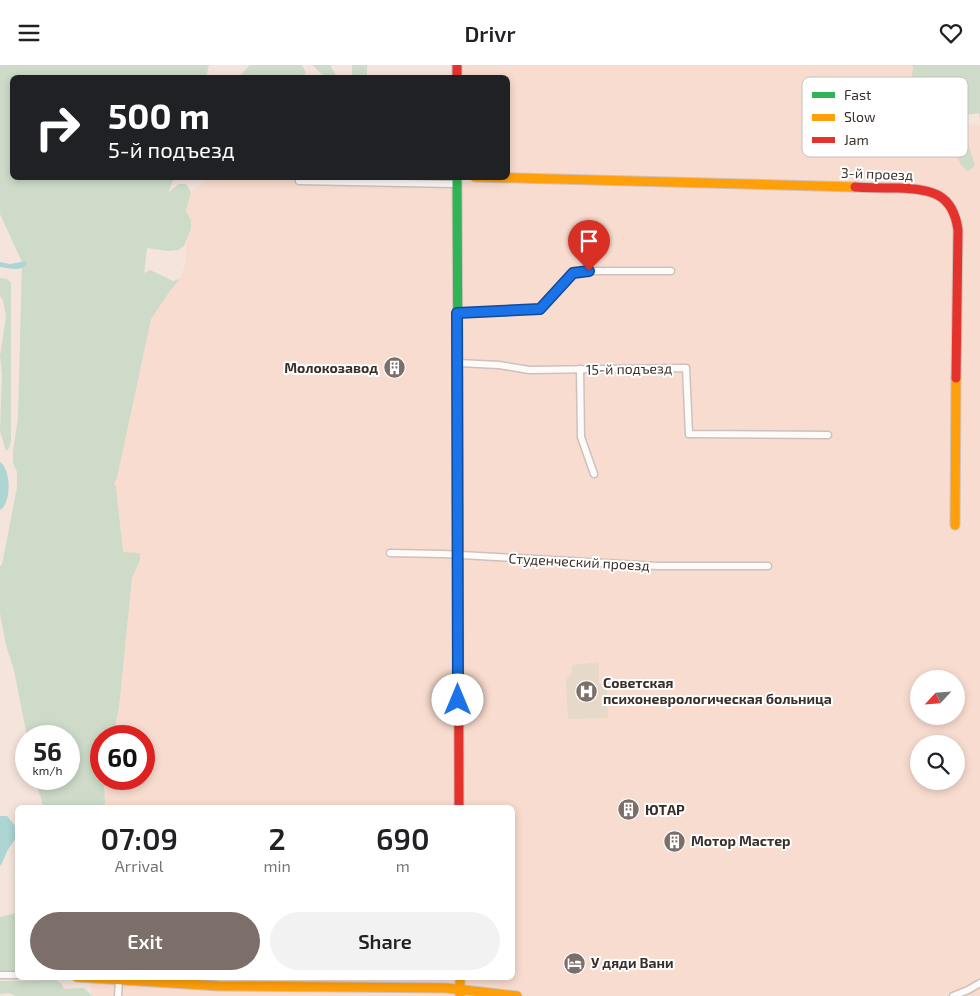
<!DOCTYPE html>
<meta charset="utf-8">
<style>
body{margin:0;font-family:"Exo 2",sans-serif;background:#f2f2f2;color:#202124;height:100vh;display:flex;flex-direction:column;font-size:19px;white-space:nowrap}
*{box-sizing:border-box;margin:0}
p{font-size:16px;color:#757577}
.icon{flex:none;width:28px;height:28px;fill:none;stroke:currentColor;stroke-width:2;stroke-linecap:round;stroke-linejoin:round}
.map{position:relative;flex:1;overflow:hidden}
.details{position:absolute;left:15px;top:740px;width:500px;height:175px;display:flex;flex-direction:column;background:#fff;border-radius:8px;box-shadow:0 2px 8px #0003}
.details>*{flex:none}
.banner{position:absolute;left:10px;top:10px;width:500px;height:105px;border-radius:8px;box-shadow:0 2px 8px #0003;background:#202124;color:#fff;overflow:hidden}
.needle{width:32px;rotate:244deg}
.controls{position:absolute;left:910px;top:605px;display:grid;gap:10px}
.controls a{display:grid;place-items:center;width:55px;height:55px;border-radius:50%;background:#fff;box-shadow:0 2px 8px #0003;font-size:25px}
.speed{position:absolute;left:15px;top:660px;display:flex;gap:10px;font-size:25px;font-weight:700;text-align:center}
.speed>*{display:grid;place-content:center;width:65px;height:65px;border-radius:50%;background:#fff;box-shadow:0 2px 8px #0003;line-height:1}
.speed small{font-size:12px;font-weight:400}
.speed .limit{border:8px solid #d22;background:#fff;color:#111}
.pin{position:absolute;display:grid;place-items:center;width:42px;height:42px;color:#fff;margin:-51px -21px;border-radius:50% 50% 50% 0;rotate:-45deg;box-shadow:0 0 5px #0007}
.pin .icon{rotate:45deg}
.me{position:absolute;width:55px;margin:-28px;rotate:0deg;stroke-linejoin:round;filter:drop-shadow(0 0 4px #0008)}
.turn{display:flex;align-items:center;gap:18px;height:105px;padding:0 15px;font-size:22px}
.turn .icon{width:65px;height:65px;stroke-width:2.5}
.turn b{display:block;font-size:35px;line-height:42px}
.eta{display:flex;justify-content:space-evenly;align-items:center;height:85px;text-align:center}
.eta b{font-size:30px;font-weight:600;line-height:35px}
.cta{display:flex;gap:10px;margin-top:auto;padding:10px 15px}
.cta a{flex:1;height:58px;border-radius:30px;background:#7c6e68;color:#fff;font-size:20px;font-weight:600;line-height:58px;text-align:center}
.cta a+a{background:#f2f2f2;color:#202124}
header{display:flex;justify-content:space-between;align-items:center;height:65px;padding:0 15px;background:#fff;font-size:22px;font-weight:600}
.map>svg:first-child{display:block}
.built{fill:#f8dccf;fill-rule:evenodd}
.medical{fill:#e7d9ca}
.green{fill:#cddbc8}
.water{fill:#acd5d4}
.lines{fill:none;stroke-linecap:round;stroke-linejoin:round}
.street-casing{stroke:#cec1bb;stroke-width:9}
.fast-casing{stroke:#cec1bb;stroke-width:11}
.slow-casing{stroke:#cec1bb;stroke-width:11}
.jam-casing{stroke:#cec1bb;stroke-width:11}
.street{stroke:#fdfbfa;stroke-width:6}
.fast{stroke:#30b455;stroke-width:9}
.slow{stroke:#ff9f0a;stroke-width:9}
.jam{stroke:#e5322d;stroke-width:9}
.route-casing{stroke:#114b97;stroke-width:12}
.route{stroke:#1a73e8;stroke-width:9}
.labels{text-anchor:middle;stroke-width:4;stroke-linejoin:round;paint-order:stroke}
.street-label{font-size:14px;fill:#3b2f2a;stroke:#fff}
.poi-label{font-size:14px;font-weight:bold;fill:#3b2f2a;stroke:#fff;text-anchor:start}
.key{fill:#fff;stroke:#c4c1bf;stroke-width:1}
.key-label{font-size:14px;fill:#3b2f2a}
</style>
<header><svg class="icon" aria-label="menu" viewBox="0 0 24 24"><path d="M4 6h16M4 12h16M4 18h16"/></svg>Drivr<svg class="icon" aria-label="heart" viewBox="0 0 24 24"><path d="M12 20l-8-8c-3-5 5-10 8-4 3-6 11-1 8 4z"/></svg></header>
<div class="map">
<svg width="980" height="931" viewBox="0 0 980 931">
<rect width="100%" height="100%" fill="#f4e4dc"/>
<!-- built -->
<path class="built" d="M460 0H911L921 7 935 58 980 60V931H91L92 912H512V742H105L104 714H144V671H113L119 642 132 513 140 495V489L123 487 116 422 114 418 117 413 151 254 169 227 180 214 185 200 187 175 191 164V155L186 146 191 127 204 118 206 112H508V12H398L400 11H459ZM919 614H956V651H919ZM919 679H956V716H919Z"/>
<!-- medical -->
<polygon class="medical" points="599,597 599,619 607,620 608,653 568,654 566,615 572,608 572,600"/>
<!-- green -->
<g class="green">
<path d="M0 0H209L206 12H12V112L174 113 168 128 179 119H186L191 127 186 146 191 155V164L184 181 178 185 168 186 147 183 144 208 150 205 173 216 180 214 169 227 151 254 117 413 114 418 116 422 123 487 138 488 140 489V495L132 513 119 642 113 671H101V714H104L105 742H43C42 732 36 724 38 714H69V671H27L14 605 6 580 0 548V501L2 500 17 422V407L13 398V386L18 353 22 197 0 149Z"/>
<polygon points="250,0 302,0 306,8 303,11 295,12 239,12"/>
<polygon points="312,0 330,0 337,12 325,12"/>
<rect x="352" y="0" width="15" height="12"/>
<polygon points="911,0 980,0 980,54 979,48 966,50 962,55 963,64 975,100 970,105 967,106 961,100 953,83 915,33 911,19 913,2"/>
<polygon points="0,213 7,214 11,218 11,376 9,383 6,386 0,366 2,308 0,291 6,251 3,235 0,231"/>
<polygon points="17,848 17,907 0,907 0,852"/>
<polygon points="56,915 62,919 64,924 84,923 92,931 16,931 8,928 0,929 0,916"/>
</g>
<!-- water -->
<g class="water">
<path d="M26 196V200C20 207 8 203 0 202V197L10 199Z"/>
<path d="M0 397C11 404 12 438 0 445Z"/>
<path d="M0 751H7C21 768 21 766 9 783 5 789 4 796 0 801Z"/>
</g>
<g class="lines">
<defs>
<g id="street">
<polyline points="299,116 457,119"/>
<polyline points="457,248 541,244 571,209 577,206 671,206"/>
<polyline points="458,298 499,300 529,305 686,303 689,369 828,370"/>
<polyline points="580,304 581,372 594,409"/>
<polyline points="390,488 443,489 658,501 768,501"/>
<polyline points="0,910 18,910"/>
<polyline points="118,931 119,915"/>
<polyline points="953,931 968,925 980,918"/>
</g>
<polyline id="fast" points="457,112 458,314"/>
<g id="slow">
<polyline points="475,112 855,122"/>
<polyline points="955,460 956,313"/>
<polyline points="77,912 219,921 446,923 517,931"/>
<polyline points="460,912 460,931"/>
</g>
<g id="jam">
<polyline points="457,0 457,12"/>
<path d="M855 122C869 123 884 123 898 123 931 124 953 128 958 165L956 313"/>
<polyline points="458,314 459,742"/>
</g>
</defs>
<!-- street casing -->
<use href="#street" class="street-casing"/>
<!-- fast casing -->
<use href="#fast" class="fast-casing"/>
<!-- slow casing -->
<use href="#slow" class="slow-casing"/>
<!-- jam casing -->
<use href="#jam" class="jam-casing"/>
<!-- street -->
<use href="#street" class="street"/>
<!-- fast -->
<use href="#fast" class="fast"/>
<!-- slow -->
<use href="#slow" class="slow"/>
<!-- jam -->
<use href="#jam" class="jam"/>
</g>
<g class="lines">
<defs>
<polyline id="route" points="458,635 457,248 540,244 573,208 589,206"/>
</defs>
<!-- route casing -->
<use href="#route" class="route-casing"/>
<!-- route -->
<use href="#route" class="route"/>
</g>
<!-- icons -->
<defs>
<symbol id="building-disc" viewBox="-11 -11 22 22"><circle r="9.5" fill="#7c6e68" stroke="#fff"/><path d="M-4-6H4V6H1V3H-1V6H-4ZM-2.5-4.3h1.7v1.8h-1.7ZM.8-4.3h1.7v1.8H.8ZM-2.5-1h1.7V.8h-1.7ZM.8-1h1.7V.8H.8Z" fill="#fff"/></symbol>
<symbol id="hospital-disc" viewBox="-11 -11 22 22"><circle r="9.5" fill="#7c6e68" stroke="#fff"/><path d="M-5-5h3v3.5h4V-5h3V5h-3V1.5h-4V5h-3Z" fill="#fff"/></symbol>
<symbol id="hotel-disc" viewBox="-11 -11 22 22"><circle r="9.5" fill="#7c6e68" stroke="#fff"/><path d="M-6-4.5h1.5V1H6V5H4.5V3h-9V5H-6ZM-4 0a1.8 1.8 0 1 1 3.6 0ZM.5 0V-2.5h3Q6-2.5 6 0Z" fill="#fff"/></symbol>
</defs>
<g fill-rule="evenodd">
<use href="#building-disc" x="382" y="290" width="25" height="25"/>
<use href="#hospital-disc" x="574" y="614" width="25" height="25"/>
<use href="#building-disc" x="616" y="732" width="25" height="25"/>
<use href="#building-disc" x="662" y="764" width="25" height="25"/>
<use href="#hotel-disc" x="562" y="886" width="25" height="25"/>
</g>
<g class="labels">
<!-- street labels -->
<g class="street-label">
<text transform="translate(877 109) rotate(2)" y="5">3-й проезд</text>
<text transform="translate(629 304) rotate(-1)" y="5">15-й подъезд</text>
<text transform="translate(579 497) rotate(3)" y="5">Студенческий проезд</text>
</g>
<!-- poi labels -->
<g class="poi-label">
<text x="378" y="308" text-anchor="end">Молокозавод</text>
<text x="603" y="623">Советская<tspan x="603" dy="16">психоневрологическая больница</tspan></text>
<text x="645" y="750">ЮТАР</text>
<text x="691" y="781">Мотор Мастер</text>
<text x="591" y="903">У дяди Вани</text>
</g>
</g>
<!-- legend -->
<rect x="802" y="12" width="166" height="80" rx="8" class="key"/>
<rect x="812" y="27" width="23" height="6" fill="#30b455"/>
<rect x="812" y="49" width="23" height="7" fill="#ff9f0a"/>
<rect x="812" y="72" width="23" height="6" fill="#e5322d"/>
<g class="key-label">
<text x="844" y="35">Fast</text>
<text x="844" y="57">Slow</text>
<text x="844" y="80">Jam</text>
</g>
</svg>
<div class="controls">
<a><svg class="needle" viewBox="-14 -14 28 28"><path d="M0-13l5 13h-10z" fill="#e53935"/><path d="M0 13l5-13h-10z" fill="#757577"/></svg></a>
<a><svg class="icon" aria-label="search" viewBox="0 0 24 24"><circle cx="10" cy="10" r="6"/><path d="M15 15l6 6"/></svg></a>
</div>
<div class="speed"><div>56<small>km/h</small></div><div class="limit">60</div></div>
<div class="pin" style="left:589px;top:206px;background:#d93025"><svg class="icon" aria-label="arrive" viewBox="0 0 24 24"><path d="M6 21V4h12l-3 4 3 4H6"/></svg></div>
<svg class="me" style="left:458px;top:635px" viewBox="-20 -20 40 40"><circle r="19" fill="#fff"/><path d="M0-13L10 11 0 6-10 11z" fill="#1a73e8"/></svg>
<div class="banner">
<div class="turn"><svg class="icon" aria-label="right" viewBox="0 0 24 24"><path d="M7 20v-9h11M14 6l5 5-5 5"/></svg><div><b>500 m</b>5-й подъезд</div></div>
</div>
<section class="details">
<div class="eta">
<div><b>07:09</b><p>Arrival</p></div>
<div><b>2</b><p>min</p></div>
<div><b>690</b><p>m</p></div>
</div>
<div class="cta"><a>Exit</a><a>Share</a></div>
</section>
</div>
